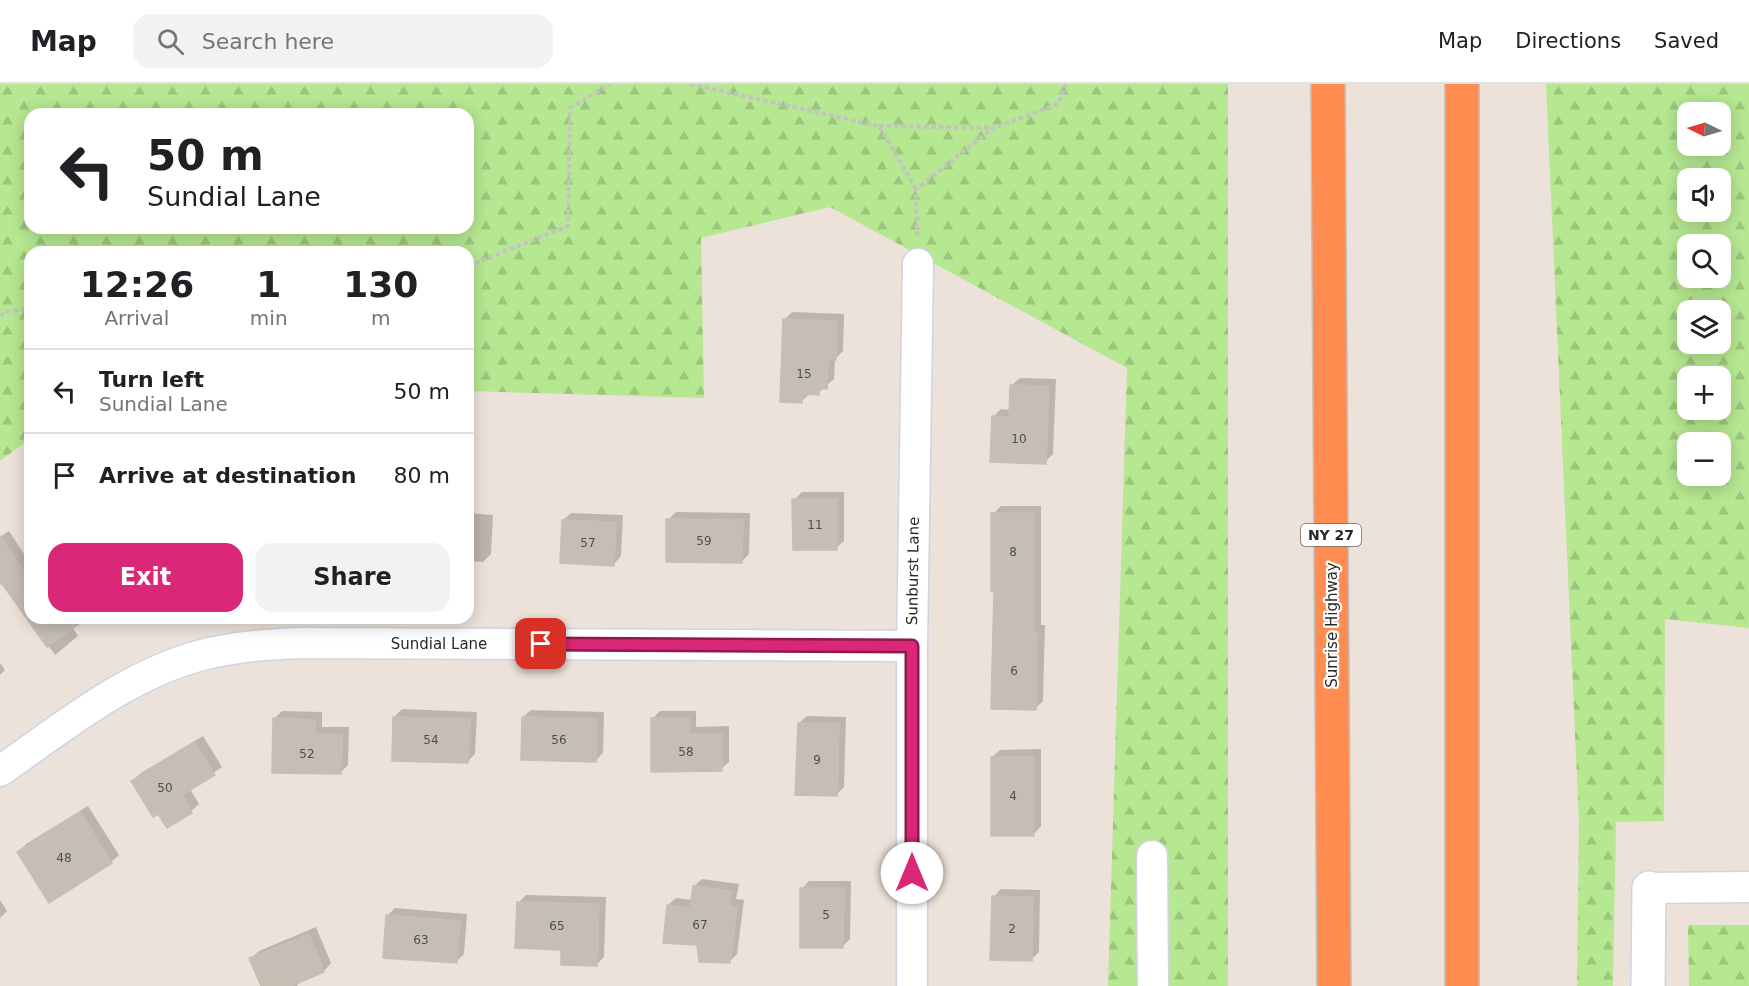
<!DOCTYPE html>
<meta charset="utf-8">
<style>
body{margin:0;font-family:"DejaVu Sans",sans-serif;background:#f2f2f2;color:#202124;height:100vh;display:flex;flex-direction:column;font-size:22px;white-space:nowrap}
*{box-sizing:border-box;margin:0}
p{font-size:20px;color:#757577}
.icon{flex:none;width:33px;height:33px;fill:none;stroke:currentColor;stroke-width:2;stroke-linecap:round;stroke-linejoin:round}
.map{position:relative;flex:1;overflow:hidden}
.side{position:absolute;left:24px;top:162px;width:450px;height:378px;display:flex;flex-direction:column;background:#fff;border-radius:18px;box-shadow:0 3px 15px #0003}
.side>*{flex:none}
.top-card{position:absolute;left:24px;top:24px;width:450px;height:126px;border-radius:18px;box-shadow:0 3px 15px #0003;background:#fff;color:#202124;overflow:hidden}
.needle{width:39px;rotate:275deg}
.controls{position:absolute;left:1677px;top:18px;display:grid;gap:12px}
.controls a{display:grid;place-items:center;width:54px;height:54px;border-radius:12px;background:#fff;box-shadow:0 3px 15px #0003;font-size:30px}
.pin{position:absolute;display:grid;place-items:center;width:51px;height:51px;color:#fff;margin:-26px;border-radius:12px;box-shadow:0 3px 9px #0006}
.me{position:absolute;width:66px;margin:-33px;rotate:0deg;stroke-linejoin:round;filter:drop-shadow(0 0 4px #0008)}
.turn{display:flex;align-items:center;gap:21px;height:126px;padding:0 24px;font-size:27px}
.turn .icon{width:78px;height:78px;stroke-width:2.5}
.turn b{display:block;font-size:42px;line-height:51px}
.eta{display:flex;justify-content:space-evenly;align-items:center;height:102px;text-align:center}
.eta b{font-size:36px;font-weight:700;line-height:42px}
.cta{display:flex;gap:12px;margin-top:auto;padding:12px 24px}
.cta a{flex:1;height:69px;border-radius:18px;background:#db2777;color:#fff;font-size:24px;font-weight:700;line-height:69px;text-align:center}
.cta a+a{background:#f2f2f2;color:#202124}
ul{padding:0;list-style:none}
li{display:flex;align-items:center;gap:18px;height:84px;padding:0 24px;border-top:2px solid #e0e0e0}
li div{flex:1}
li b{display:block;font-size:22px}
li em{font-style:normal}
header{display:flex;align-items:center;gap:36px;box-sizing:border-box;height:84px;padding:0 30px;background:#fff;border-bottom:2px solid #e0e0e0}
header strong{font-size:28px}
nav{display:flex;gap:33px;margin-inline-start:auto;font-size:21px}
.search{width:420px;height:54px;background:#f2f2f2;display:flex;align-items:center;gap:15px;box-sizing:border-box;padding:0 21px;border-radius:18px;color:#757577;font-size:22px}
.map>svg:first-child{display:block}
.forest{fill:url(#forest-firs);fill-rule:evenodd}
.shadow{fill:#0003}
.building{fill:#c4beb5;stroke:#c8beb3;stroke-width:1.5}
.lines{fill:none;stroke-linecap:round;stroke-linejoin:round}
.minor-casing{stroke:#ced4e3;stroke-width:33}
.tertiary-casing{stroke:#ced4e3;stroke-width:36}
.motorway-casing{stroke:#c3c3c3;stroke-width:36}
.path{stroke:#c3c3c3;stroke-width:4;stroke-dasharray:4.5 3;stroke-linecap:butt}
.minor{stroke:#fff;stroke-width:30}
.tertiary{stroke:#fff;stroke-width:33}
.motorway{stroke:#ff8d51;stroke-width:33}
.route-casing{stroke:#8e194d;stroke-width:15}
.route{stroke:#db2777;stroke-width:10}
.labels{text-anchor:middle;stroke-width:4.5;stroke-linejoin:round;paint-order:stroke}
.number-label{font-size:12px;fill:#504e4c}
.shield{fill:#fff;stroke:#696969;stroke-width:1.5}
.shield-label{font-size:14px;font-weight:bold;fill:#292929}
.street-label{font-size:15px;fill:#292929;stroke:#fff}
</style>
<header>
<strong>Map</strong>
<div class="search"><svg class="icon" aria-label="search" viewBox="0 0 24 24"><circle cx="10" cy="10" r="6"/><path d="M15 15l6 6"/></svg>Search here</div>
<nav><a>Map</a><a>Directions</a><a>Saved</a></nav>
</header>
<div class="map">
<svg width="1749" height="902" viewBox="0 0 1749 902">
<defs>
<pattern id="forest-firs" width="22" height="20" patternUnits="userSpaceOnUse" patternTransform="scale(1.5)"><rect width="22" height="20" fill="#b6e791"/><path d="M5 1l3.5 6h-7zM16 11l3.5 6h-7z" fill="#9cc67d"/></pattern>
</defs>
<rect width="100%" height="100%" fill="#ece2d9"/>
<!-- forest -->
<g class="forest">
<path d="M0 0H1228V902H1108L1127 284 830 123 701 154 704 314 468 307V168H30V355L0 377ZM30 30H468V144H30Z"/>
<path d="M1546 0H1749V544L1665 535 1664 737 1616 738 1613 902H1577L1579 738ZM1688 28H1720V62H1688ZM1688 94H1720V128H1688ZM1688 160H1720V194H1688ZM1688 226H1720V260H1688ZM1688 292H1720V326H1688ZM1688 358H1720V392H1688Z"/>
<polygon points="1688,841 1749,841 1749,902 1689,902"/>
</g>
<!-- shadow -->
<g class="shadow">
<polygon points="792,228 844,230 843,267 835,275 834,295 818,309 810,309 802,317 784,236"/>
<polygon points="1020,294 1056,295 1053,370 1045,378 993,333 1001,325 1011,326 1012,301"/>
<polygon points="802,408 844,408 844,457 836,464 794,416"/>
<polygon points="1001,422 1041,422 1041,541 1045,541 1043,617 1035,625 995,506 993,430"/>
<polygon points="676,428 750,429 749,470 742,477 668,436"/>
<polygon points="468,429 493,431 491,470 483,478 468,477"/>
<polygon points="571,429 623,431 621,472 614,480 563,436"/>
<polygon points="9,447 30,479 30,534 85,534 72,543 78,552 55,571 3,499 0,501 0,453"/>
<polygon points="0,579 5,586 0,591"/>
<polygon points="402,625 477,628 475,670 467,678 394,633"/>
<polygon points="531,626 604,628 603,669 595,677 523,633"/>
<polygon points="282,627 322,628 322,643 349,643 348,681 340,689 274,635"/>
<polygon points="660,627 696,627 696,643 729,642 729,678 721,685 652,635"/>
<polygon points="807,632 846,633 844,703 836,711 799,639"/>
<polygon points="203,652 222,683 190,705 199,720 191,727 133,697 141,689"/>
<polygon points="1041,665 1041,742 1034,750 992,673 1000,666"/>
<polygon points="88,722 119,771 111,778 19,768 26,760"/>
<polygon points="702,795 739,800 736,815 744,816 737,870 729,878 699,860 668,821 676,814 692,816 694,802"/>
<polygon points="809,797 851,797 850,855 843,862 802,805"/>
<polygon points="1001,805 1040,806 1039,868 1031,876 994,813"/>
<polygon points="526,811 606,813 604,873 596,881 562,864 518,819"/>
<polygon points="0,816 7,827 0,834"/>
<polygon points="395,824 467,830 464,870 456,878 387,832"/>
<polygon points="316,843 331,879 324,887 301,896 297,902 262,902 251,874 259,867"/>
</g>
<!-- building -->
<g class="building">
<polygon points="783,235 837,237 836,276 828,276 827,305 819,304 819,311 803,310 802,319 780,318"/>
<polygon points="1010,301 1049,302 1046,380 990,378 992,332 1009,333"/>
<polygon points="792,415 837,415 837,466 793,466"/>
<polygon points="991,429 1034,429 1034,548 1037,548 1036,626 991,625 994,507 991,507"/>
<polygon points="666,435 743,436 742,479 666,478"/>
<polygon points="562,436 616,438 614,482 560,479"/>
<polygon points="0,452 30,498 30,534 87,534 47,563 0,497"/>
<polygon points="393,633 470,635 468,679 392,677"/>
<polygon points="522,633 597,635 596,678 521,676"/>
<polygon points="273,634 315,636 315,650 342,651 341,690 272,689"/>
<polygon points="651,634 689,634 689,650 722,650 722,687 651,688"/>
<polygon points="798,639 839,640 837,712 795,711"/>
<polygon points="195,658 215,691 182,711 192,729 167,744 158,730 153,733 131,697"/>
<rect x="991" y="673" width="43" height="79"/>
<polygon points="80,728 112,779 49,819 17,768"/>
<polygon points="693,802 732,807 729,822 737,824 730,879 699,878 697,861 663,859 667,821 690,824"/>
<polygon points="800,804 844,804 843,864 800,864"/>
<polygon points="992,812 1033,813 1032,877 990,876"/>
<polygon points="517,818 599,820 597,882 561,881 561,866 515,864"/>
<polygon points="386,831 460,837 457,879 383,874"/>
<polygon points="309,850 324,888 291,902 261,902 249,874"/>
</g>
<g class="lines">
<defs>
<g id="minor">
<path d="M0 687C65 642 131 587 210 569 240 562 270 560 301 559L912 562"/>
<polyline points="1152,772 1153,902"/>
<polyline points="1649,804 1749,803"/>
<polyline points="912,902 912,562 918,180"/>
</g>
<polyline id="tertiary" points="1648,902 1649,804"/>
<g id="motorway">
<polyline points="1328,0 1334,902"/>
<polyline points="1462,0 1462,902"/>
</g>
</defs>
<!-- minor casing -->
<use href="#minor" class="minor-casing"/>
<!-- tertiary casing -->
<use href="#tertiary" class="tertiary-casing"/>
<!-- motorway casing -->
<use href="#motorway" class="motorway-casing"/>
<!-- path -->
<g class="path">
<polyline points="690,0 879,42 916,105"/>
<polyline points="879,42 992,44"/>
<polyline points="917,152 916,105 993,44 1058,20 1066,0"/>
<polyline points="468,182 568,142 570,24 610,0"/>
<polyline points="0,232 5,228 30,224"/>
</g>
<!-- minor -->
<use href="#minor" class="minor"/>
<!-- tertiary -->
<use href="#tertiary" class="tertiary"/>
<!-- motorway -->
<use href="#motorway" class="motorway"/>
</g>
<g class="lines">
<defs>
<polyline id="route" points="541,560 912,562 912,789"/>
</defs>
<!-- route casing -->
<use href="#route" class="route-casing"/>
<!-- route -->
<use href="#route" class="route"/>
</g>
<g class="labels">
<!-- number labels -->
<g class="number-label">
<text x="804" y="294">15</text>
<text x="1019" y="359">10</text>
<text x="815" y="445">11</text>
<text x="704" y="461">59</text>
<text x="588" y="463">57</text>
<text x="1013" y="472">8</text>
<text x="1014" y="591">6</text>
<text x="431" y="660">54</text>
<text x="559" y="660">56</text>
<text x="686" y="672">58</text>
<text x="307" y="674">52</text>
<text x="817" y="680">9</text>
<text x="165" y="708">50</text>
<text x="1013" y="716">4</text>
<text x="64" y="778">48</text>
<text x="826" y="835">5</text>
<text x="700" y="845">67</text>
<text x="557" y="846">65</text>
<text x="1012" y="849">2</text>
<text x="421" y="860">63</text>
</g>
<!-- shield labels -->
<rect class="shield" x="1301" y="440" width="60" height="22" rx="4.5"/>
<g class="shield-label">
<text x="1331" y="456">NY 27</text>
</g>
<!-- street labels -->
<g class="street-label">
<text transform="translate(913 487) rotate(-89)" y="5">Sunburst Lane</text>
<text transform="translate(1332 541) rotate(-90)" y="5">Sunrise Highway</text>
<text x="439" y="565">Sundial Lane</text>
</g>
</g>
</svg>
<div class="controls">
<a><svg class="needle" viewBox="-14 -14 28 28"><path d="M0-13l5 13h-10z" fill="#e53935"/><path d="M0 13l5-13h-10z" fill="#757577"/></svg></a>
<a><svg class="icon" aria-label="sound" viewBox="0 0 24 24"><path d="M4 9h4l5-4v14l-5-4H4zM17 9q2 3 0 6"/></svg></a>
<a><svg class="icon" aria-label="search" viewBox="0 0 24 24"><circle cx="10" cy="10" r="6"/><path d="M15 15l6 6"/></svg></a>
<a><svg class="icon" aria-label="layers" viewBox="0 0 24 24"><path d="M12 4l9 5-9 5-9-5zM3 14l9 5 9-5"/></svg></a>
<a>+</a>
<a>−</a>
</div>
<div class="pin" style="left:541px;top:560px;background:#d93025"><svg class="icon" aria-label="arrive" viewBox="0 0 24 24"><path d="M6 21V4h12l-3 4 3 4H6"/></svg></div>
<svg class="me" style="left:912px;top:789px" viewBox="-20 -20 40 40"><circle r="19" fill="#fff"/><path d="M0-13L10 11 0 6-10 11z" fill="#db2777"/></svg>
<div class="top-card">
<div class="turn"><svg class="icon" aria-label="left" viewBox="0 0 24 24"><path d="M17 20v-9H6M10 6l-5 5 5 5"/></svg><div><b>50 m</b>Sundial Lane</div></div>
</div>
<section class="side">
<div class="eta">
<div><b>12:26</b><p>Arrival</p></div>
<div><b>1</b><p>min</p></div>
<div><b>130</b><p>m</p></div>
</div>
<ul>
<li><svg class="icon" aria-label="left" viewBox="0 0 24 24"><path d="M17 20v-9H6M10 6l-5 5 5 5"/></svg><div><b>Turn left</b><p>Sundial Lane</p></div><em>50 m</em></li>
<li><svg class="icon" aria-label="arrive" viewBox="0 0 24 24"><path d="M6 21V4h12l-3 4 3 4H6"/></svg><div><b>Arrive at destination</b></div><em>80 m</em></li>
</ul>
<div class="cta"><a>Exit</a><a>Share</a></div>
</section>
</div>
